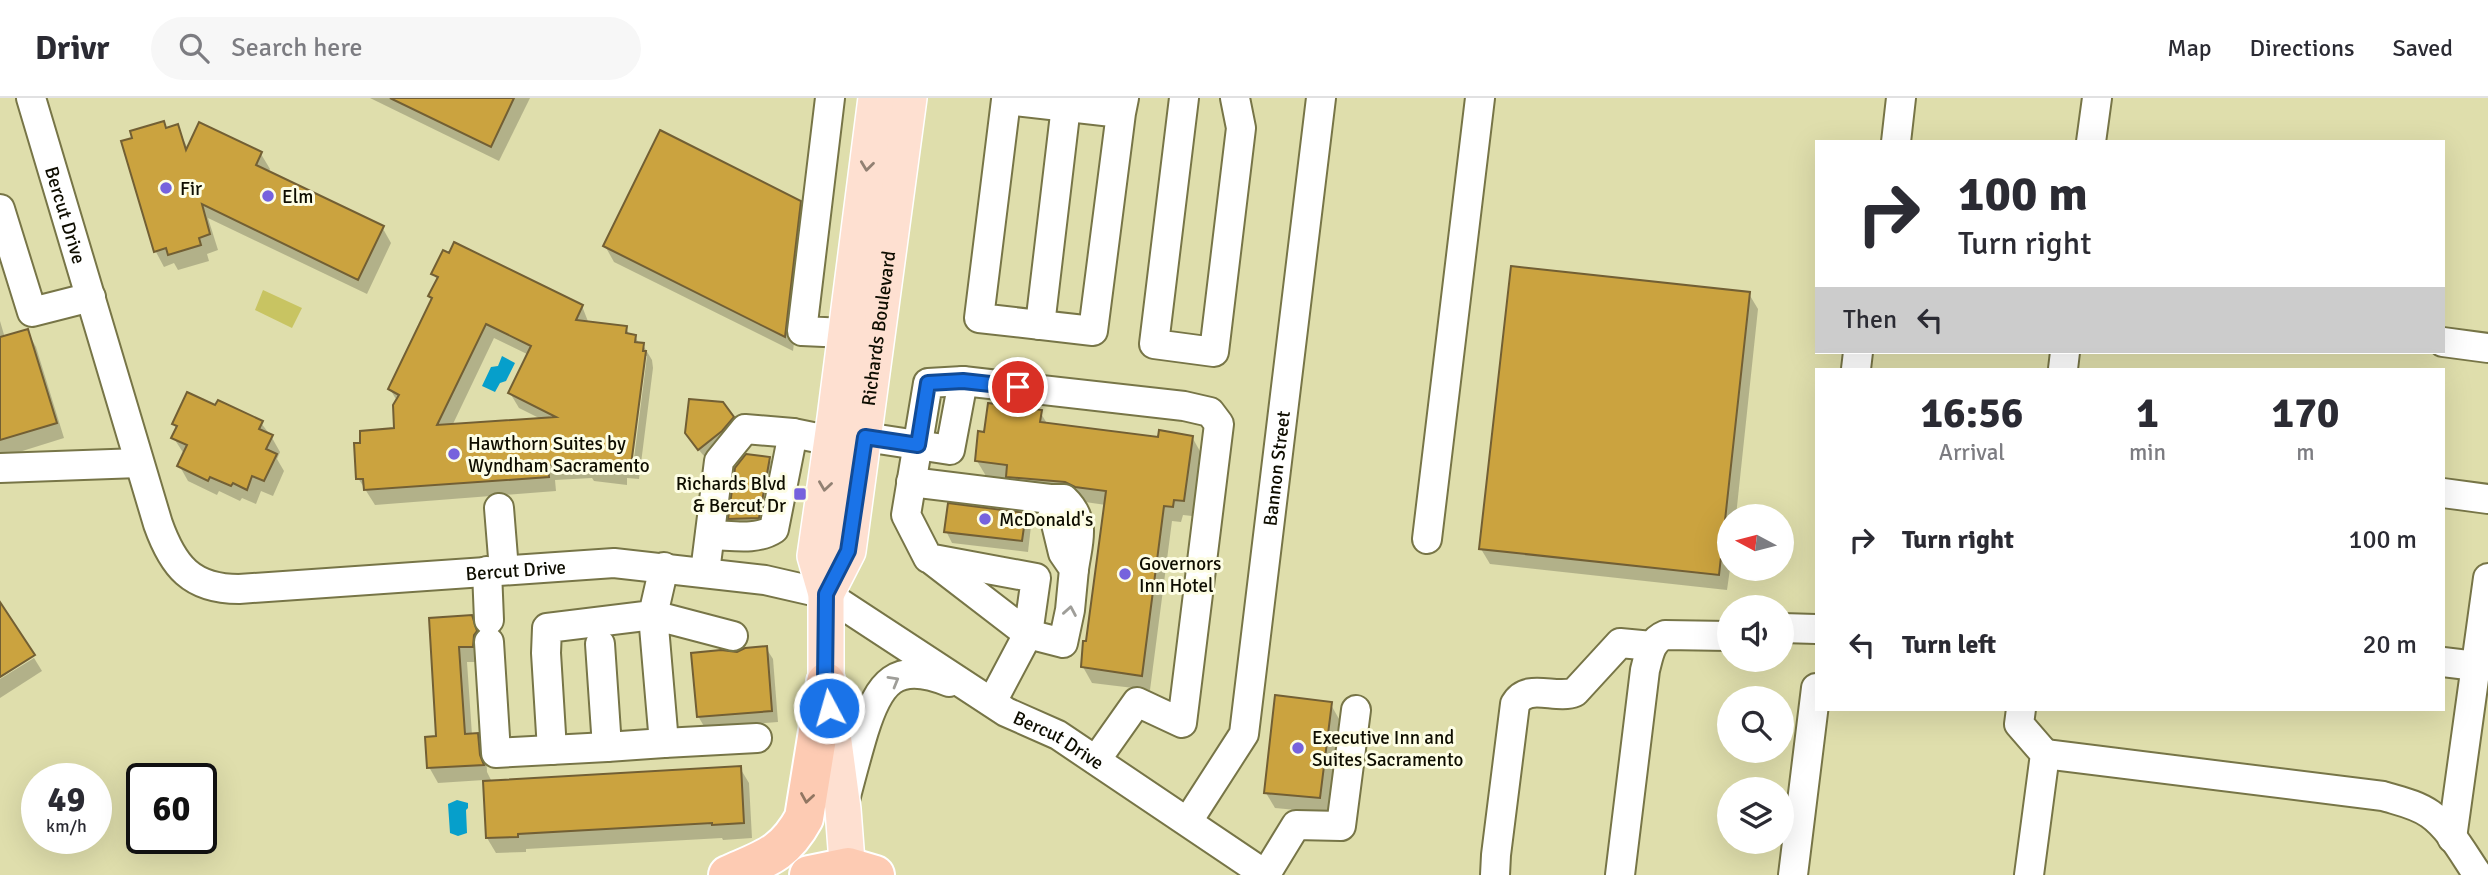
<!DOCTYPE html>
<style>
body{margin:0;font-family:Signika,sans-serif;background:#f7f7f7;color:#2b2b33;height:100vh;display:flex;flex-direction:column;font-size:26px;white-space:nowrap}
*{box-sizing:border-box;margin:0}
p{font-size:23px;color:#7c7c81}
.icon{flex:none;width:38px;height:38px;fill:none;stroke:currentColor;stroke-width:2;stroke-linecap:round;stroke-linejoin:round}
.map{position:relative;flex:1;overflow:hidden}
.side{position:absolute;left:1815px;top:270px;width:630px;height:343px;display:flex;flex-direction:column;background:#fff;border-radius:0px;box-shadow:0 7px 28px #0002}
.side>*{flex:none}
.guide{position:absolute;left:1815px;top:42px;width:630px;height:214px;border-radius:0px;box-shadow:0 7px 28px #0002;background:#fff;color:#2b2b33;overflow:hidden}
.needle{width:46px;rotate:277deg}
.fabs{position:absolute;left:1717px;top:406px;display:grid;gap:14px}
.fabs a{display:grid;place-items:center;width:77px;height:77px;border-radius:50%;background:#fff;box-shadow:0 7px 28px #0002;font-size:35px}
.speed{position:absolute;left:21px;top:665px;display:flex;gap:14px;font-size:35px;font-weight:700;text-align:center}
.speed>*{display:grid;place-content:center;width:91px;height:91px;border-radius:50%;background:#fff;box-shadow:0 7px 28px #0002;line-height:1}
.speed small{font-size:18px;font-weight:400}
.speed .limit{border:4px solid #111;border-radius:10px;background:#fff;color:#111}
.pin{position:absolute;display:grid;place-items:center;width:60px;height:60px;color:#fff;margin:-30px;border:4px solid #fff;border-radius:50%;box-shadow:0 2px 7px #0007}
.me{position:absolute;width:77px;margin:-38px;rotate:354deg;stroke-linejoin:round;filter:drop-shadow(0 0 5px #0008)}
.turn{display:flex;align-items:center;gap:24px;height:147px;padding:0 28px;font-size:32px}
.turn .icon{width:91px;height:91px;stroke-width:2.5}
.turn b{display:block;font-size:49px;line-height:60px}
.then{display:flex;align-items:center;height:66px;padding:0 28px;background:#0003;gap:14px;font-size:26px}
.eta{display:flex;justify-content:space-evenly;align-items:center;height:119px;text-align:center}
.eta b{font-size:42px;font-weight:800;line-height:49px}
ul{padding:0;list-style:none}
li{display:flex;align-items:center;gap:21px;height:105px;padding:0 28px}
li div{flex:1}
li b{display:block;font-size:26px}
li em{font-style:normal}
header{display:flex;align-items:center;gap:42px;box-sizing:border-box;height:98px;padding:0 35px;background:#fff;border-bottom:2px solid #e1e1e2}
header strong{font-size:33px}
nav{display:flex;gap:38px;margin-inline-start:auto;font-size:24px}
.search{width:490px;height:63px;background:#f7f7f7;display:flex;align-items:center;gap:18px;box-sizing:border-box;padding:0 24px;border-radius:38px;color:#7c7c81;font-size:26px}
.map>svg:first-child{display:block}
.green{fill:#c8c462}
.water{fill:#069fcb}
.shadow{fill:#0003;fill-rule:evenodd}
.building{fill:#cba33f;stroke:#725f34;stroke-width:2;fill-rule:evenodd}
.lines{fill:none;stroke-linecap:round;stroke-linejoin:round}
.minor-casing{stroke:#777547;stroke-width:32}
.major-casing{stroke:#fff;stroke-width:38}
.highway-casing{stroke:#fff;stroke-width:42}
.minor{stroke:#fff;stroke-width:28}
.major{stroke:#fee0d1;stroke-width:35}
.highway{stroke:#fdcbb3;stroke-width:38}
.oneway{stroke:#928173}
.oneway2{stroke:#9f9e99}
.oneway3{stroke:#917662}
.route-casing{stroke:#114b97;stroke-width:18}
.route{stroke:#1a73e8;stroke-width:12}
.poi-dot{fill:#7662dd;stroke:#fdfde4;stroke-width:2.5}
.labels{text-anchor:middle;stroke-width:6;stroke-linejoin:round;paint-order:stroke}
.poi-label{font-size:19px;fill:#0e0d00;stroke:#fdfde4;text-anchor:start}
.street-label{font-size:19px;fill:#0e0d00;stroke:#fdfde4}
</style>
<header>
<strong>Drivr</strong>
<div class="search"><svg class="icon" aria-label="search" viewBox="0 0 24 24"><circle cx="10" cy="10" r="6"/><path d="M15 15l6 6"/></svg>Search here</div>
<nav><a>Map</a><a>Directions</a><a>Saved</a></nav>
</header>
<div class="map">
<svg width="2488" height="777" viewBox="0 0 2488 777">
<rect width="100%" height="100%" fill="#dfdeac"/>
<!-- green -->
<polygon class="green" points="263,192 302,210 292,230 255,212"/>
<!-- water -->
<g class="water">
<polygon points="502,258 515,265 506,283 500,285 495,294 482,288 491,269 498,268"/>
<polygon points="457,702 468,705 468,710 466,712 467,735 458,738 450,735 448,706"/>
</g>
<!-- shadow -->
<g class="shadow">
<polygon points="370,0 530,0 499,63"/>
<polygon points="163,25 167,31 177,28 188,51 261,56 270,71 268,75 382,129 391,145 367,196 208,120 218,152 207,156 209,163 178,172 174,165 164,169 156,154 123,45"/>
<polygon points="800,104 809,120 793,253 614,164 605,148"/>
<path d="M433 175 582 208 589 226 626 230 630 238H635L639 246 643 247 652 262 653 270 639 381 627 380V387L594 383 592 380 555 382 556 393 375 407 358 380 396 332 397 303 390 291 433 203 430 198 438 183ZM494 240 529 257 510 295 519 310 541 321 452 328ZM643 258H647L632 376 628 375Z"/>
<polygon points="1749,196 1758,211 1736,418 1729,418 1730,471 1727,492 1490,466 1481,451"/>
<polygon points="0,223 5,240 27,233 36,249 64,340 0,360"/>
<polygon points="216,309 261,325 271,338 280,354 277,361 284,373 273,398 261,393 256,406 242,400 240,403 219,393 217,397 188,383 179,367 184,356 173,339 177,332 174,326"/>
<polygon points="1040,314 1048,327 1159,341 1192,339 1201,355 1192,418 1183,417 1181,424 1172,423 1150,592 1092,585 1083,569 1106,407 1085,404 1075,399 1017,394 1010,381 986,378 977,363 985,336"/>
<polygon points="733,320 737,328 726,340 704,358 691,343"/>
<polygon points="769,361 771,364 760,422 732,424 730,421"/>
<polygon points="1025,416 1031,428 1028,454 952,445 946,433"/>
<polygon points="471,519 480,534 481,564 467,564 472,637 477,637 486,652 487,674 492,684 740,670 749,685 752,740 723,742 722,740 526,751 526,754 496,755 487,740 484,682 438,685 429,669 438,639 431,521"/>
<polygon points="766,550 773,561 778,624 705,630 698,618 737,556"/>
<polygon points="34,560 42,573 0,600 0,581"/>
<polygon points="1330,605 1339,621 1328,715 1275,710 1266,695"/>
</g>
<!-- building -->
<g class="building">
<polygon points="390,0 514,0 491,49"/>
<polygon points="164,23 166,30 178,26 186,52 199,24 262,54 256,67 384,128 358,182 202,106 210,136 199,140 201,147 168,157 166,150 154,154 121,43 132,40 130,33"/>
<polygon points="660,32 801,103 785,239 603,148"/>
<path d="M454 144 583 207 576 222 627 228 626 235 636 237 635 244 644 245 643 253H646L631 367 619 365V373L583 368 584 365 548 367 549 379 364 392 363 381H356L354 345H360V333L394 330 393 307 399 297 388 291 432 200 428 198 438 179 431 176 443 152 449 155ZM486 226 531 248 508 295 556 319 437 327Z"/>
<polygon points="1511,168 1750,194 1719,477 1479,451"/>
<polygon points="28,231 57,325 0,342 0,239"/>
<polygon points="187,294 215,307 218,302 263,323 259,331 273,337 266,351 277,356 264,383 252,378 247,392 233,385 231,388 210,379 208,383 177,368 187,347 171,340 177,328 172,326"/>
<polygon points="689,301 723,304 734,319 722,333 698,352 685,335"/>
<polygon points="988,305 1042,312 1040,324 1158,339 1159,332 1193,338 1184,403 1174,402 1173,409 1164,408 1142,578 1081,569 1083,543 1086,543 1106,393 1075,389 1065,384 1006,379 1007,367 975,363 978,333 984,334"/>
<polygon points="746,356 770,359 759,420 728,421 735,370"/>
<polygon points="948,405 1026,415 1022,443 944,434"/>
<polygon points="0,504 35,557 0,579"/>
<polygon points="472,517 477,533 474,537 473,549 459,549 465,636 478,635 480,657 484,667 427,670 425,639 436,638 429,520"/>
<polygon points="767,548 772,613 697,619 691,555 721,552 737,554 745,550"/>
<polygon points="1275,597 1332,604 1320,700 1264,695"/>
<polygon points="741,668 744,725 712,727 712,725 518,736 518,739 486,740 483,683"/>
</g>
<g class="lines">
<defs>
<g id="minor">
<path id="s1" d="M31 0 158 426C173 468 191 491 239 491L614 465 765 482 826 496 1006 614 1058 637 1266 777"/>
<polyline points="830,0 802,233 846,235"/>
<polyline points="1184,0 1154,246 1214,254 1241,30 1235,0"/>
<polyline points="1121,15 1093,233 979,220 1006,2 1121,15 1124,0"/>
<polyline points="1896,44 1901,0"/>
<polyline points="2091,44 2097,0"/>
<polyline points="0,111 32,214 91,199"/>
<polyline points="1040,227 1066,8"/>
<polyline points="2443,244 2488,250"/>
<polyline points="1856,271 1858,254"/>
<polyline points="2063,271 2065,254"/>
<polyline points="865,339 950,352 963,283"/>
<polyline points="0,370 139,365"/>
<polyline points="911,384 1050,401 1063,455 1074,471 1070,512 1063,545 1028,536 933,463"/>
<polyline points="2443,395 2488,401"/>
<path d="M1050 401H1064C1087 423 1078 443 1074 471"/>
<polyline points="499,410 504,472"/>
<path d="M710 437C730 437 756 443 774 431L793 335"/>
<polyline points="1427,441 1480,0"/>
<polyline points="487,473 489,522"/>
<polyline points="705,474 719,363 745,331 793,335 832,343"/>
<polyline points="1782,530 1816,531"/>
<polyline points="489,544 496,655 607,649"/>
<polyline points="600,546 607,649 664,645 653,517 733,538"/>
<polyline points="2443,564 2476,568"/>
<polyline points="992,604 1028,536 1036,480 928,460 906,417 928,285 963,283 1184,308 1210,314 1219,326 1182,625 1137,604 1096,662"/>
<polyline points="2021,611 2019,626 2045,656 2029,777"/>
<polyline points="664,645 757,640"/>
<polyline points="552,652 546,555 547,530 653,517 664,469"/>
<path d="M2045 656 2383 698C2399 703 2416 706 2430 716 2450 730 2464 757 2478 777"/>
<path d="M845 702C851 679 857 656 864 633 879 585 895 562 949 584"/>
<path id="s2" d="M1188 723 1244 636 1321 0"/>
<polyline points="2452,740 2488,480"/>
<polyline points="1266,776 1296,727 1341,728 1356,612"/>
<path d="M1495 777 1496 757 1515 606C1527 584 1556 602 1575 594L1620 545 1652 548"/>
<path d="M1620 777 1645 572C1649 558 1650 543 1665 537L1729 538"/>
<polyline points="1793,777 1816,590"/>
</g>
<g id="major">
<path id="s3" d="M826 496 848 453 909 0"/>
<polyline points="848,777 843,711 826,584 826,496 815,458 835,320 876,0"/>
</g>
<g id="highway">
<path d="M728 777C764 761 784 757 804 720L826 584"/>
<polyline points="809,777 848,769 875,777"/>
</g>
</defs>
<!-- minor casing -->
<use href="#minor" class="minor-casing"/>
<!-- major casing -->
<use href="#major" class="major-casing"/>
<!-- highway casing -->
<use href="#highway" class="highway-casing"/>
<!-- minor -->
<use href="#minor" class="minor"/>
<!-- major -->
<use href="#major" class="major"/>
<!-- highway -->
<use href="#highway" class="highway"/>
</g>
<!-- one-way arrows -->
<defs><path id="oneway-chevron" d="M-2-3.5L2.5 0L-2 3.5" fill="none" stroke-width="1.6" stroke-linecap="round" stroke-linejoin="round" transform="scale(1.75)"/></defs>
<g class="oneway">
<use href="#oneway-chevron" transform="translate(867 68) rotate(97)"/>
<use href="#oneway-chevron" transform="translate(825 388) rotate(98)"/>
</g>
<g class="oneway2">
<use href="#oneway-chevron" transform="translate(1070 513) rotate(-80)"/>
<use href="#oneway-chevron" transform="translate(894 583) rotate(-30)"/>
</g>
<use class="oneway3" href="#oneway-chevron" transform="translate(807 700) rotate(99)"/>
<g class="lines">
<defs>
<polyline id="route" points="829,610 825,584 826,496 848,453 865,339 918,347 928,285 963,283 1018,289"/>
</defs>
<!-- route casing -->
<use href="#route" class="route-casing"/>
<!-- route -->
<use href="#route" class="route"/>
</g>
<!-- markers -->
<g class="poi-dot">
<circle cx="166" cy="90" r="7"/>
<circle cx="268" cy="98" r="7"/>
<circle cx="454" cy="356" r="7"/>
<rect x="793" y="389" width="14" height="14" rx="3.5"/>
<circle cx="985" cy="421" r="7"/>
<circle cx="1125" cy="476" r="7"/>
<circle cx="1298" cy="650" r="7"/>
</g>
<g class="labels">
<!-- poi labels -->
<g class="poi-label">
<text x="180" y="97">Fir</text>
<text x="282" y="105">Elm</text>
<text x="468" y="352">Hawthorn Suites by<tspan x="468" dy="22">Wyndham Sacramento</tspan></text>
<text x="786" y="392" text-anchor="end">Richards Blvd<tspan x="786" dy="22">&amp; Bercut Dr</tspan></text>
<text x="999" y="428">McDonald's</text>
<text x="1139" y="472">Governors<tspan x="1139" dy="22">Inn Hotel</tspan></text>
<text x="1312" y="646">Executive Inn and<tspan x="1312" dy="22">Suites Sacramento</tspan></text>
</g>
<!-- street labels -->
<g class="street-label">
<text dy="7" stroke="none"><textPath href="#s1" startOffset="122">Bercut Drive</textPath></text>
<text dy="7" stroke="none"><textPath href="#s3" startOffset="273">Richards Boulevard</textPath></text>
<text dy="7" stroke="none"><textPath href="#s2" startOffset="371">Bannon Street</textPath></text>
<text dy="7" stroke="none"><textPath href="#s1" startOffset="835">Bercut Drive</textPath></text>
<text dy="7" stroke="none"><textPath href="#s1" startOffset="1423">Bercut Drive</textPath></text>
</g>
</g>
</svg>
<div class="fabs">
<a><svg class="needle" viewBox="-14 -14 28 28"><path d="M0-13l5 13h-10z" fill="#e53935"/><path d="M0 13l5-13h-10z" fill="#7c7c81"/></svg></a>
<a><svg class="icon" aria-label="sound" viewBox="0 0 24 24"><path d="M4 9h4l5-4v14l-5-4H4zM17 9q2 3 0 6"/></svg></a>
<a><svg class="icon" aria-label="search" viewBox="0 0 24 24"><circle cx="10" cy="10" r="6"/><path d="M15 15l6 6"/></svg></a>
<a><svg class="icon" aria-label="layers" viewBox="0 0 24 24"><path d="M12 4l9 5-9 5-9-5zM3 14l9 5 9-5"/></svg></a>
</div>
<div class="speed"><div>49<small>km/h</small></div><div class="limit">60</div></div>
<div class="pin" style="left:1018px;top:289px;background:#d93025"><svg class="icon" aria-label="arrive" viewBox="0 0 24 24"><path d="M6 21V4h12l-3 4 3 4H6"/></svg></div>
<svg class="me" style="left:829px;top:610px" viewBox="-20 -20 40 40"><circle r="17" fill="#1a73e8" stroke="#fff" stroke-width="3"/><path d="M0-11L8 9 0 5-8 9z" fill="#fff"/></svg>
<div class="guide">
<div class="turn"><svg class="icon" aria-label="right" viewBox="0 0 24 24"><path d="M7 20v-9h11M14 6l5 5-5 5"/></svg><div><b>100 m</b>Turn right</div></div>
<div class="then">Then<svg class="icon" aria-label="left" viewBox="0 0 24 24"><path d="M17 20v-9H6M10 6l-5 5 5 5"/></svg></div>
</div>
<section class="side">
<div class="eta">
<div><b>16:56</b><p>Arrival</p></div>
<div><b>1</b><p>min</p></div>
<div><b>170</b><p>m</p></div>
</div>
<ul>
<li><svg class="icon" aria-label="right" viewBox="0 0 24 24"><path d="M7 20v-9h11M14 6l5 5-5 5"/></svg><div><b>Turn right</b></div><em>100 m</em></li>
<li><svg class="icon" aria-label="left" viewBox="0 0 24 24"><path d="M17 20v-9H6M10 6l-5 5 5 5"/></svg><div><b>Turn left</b></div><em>20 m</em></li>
</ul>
</section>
</div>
